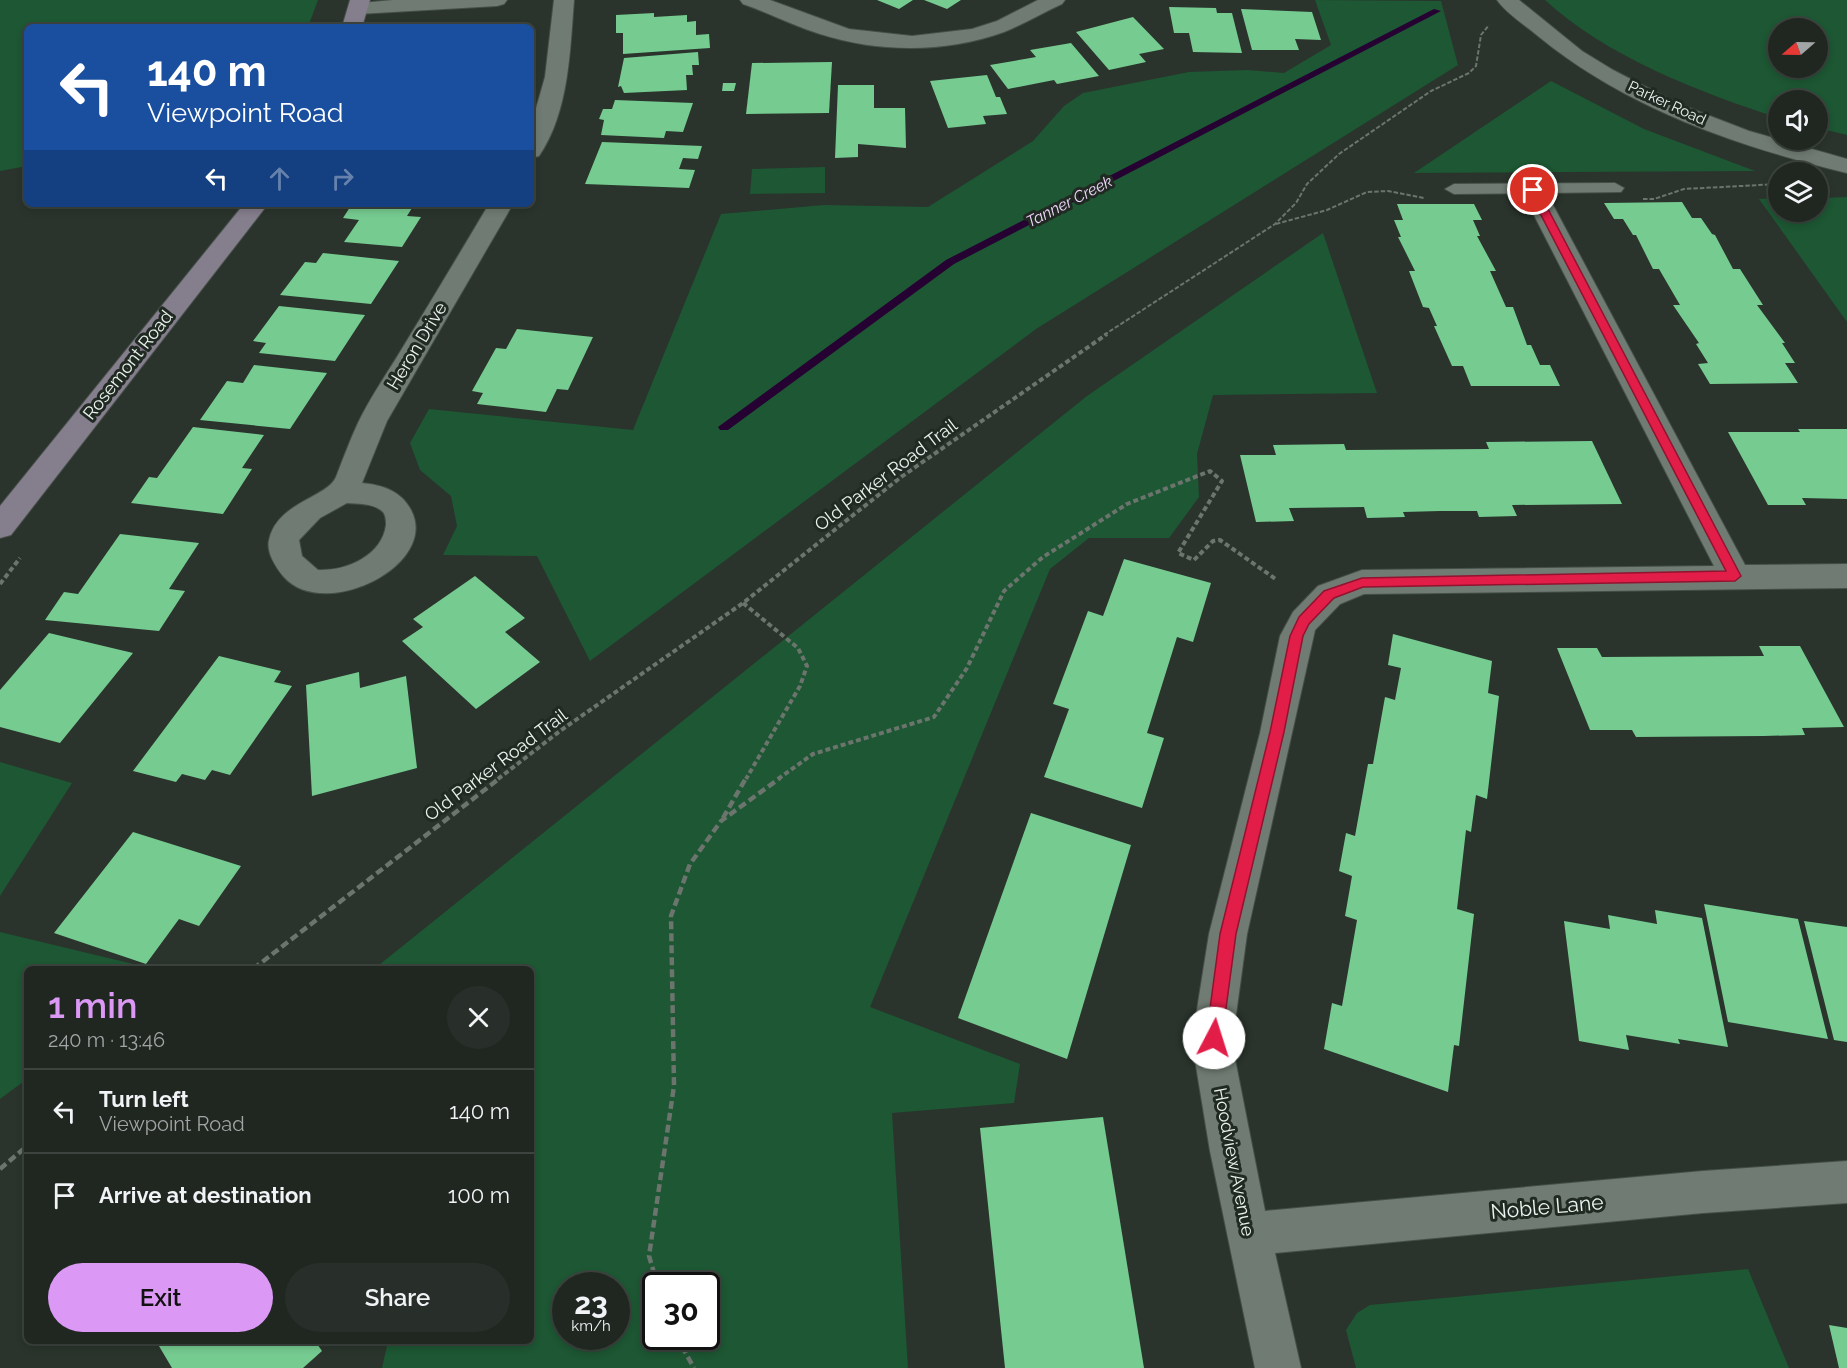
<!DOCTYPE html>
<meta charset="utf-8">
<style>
body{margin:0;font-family:Raleway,sans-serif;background:#282f2a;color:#f1f3f6;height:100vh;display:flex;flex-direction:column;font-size:22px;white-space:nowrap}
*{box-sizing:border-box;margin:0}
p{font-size:20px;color:#a2a5a5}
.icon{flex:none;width:33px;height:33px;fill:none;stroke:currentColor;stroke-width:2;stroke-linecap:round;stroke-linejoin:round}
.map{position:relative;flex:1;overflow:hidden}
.drawer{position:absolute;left:24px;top:966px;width:510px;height:378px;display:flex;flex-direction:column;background:#202721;border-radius:9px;box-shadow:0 3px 9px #0003,0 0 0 2px #3d443f}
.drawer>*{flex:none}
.hud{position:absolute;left:24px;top:24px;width:510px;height:183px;border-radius:9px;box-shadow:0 3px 9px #0003,0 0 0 2px #3d443f;background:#1a4fa0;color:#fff;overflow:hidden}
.needle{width:39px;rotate:250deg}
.tools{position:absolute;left:1768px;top:18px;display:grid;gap:12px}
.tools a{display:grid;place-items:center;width:60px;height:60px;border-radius:50%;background:#202721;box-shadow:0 3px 9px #0003,0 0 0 2px #3d443f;font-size:30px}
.speed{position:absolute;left:552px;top:1272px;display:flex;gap:12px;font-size:30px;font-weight:700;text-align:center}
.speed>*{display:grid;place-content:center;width:78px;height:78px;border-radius:50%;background:#202721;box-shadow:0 3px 9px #0003,0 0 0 2px #3d443f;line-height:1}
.speed small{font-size:15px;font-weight:400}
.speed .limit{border:3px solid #111;border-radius:9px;background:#fff;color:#111}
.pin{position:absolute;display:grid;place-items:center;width:51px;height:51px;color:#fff;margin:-26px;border:3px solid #fff;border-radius:50%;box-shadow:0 2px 6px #0007}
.me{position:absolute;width:66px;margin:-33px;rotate:5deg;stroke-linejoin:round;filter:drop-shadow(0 0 4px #0008)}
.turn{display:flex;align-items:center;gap:21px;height:126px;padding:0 24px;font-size:27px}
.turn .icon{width:78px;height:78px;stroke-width:2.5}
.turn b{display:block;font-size:42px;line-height:51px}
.lanes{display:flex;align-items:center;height:57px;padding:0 24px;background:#0003;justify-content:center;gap:30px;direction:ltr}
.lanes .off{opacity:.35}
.round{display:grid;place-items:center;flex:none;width:63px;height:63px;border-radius:32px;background:#282f2a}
.summary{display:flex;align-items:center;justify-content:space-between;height:102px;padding:0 24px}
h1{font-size:36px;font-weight:600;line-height:45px;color:#db99f5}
.action{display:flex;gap:12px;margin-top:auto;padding:12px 24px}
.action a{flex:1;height:69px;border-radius:36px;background:#db99f5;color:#111;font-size:24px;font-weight:600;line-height:69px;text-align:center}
.action a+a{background:#282f2a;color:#f1f3f6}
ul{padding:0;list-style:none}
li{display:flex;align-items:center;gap:18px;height:84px;padding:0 24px;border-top:2px solid #3d443f}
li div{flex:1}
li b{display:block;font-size:22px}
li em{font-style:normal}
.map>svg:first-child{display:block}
.green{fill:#1d5733;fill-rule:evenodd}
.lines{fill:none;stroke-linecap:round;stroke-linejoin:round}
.stream{fill:#260233;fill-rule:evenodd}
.building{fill:#76cb91}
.service-casing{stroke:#465049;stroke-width:2}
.minor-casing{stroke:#465049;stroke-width:2}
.tertiary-casing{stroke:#465049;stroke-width:2}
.secondary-casing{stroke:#465049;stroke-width:2}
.path-far2{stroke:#6b746d;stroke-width:2;stroke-dasharray:4.5 2;stroke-linecap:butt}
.path-far1{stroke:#6b746d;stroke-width:4;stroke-dasharray:5 3;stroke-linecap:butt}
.path{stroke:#6b746d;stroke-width:4.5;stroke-dasharray:8 4;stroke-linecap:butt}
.service{fill:#707c73;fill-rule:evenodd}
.minor{fill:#707c73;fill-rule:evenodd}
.tertiary{fill:#707c73;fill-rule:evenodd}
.secondary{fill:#857e8d;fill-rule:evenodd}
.route{fill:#e11d48;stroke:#92132f;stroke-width:1.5}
.labels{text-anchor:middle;stroke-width:6;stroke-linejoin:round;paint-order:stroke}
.far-street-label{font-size:15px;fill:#ecf3ee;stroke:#202a23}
.far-water-label{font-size:16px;font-style:italic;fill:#f2d7fe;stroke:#202a23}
.street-label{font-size:18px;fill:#ecf3ee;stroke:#202a23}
.near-street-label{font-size:21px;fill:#ecf3ee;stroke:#202a23}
</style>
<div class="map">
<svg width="1847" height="1368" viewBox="0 0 1847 1368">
<rect width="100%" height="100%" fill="#2a342c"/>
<!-- green -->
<g class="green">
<polygon points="0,0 318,0 308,27 27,27 27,166 0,171"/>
<polygon points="1315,0 1441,1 1458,65 1036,329 590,661 537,556 443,555 457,526 451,496 420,470 410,443 429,409 633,430 721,214 824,205 928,207 1033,141 1064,106 1083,93 1189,72 1247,70 1284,73 1331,45"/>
<path d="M1545 0H1847V135L1818 128V100H1779V118C1701 93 1605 56 1545 0ZM1779 28H1818V68H1779Z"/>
<polygon points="1551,81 1644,129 1755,171 1414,173"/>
<polygon points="825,167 825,193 750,194 752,169"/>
<polygon points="1847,197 1847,322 1759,199 1779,198 1779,212 1818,212 1818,198"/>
<path d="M1323 233 1377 393 1213 395 1197 454 1199 497 1169 538H1089L1050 569 870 1007 1020 1064 1014 1103 892 1113 908 1368H382L388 1341H531V969H374L1087 396ZM566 1286H616V1336H566ZM656 1286H706V1336H656Z"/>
<polygon points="0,762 72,783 0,896"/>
<polygon points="0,932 154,969 27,969 27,1079 0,1099"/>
<polygon points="1748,1269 1789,1368 1356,1368 1346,1330 1357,1313 1370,1305"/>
</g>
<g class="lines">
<!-- stream -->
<polygon class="stream" points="1434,9 1441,11 954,264 728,430 720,430 718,427 946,260"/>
</g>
<!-- building -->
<g class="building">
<polygon points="877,0 913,0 899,9"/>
<polygon points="924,0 961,0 947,9"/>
<polygon points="1169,7 1216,8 1217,13 1232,13 1242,53 1193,52 1189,33 1174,33"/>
<polygon points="1241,9 1312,12 1321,40 1295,39 1299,50 1252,50"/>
<polygon points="654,13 654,17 687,15 687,22 696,21 696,35 709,34 710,48 623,54 623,33 616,33 616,15"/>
<polygon points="1133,17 1164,49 1139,54 1146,62 1109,70 1076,32"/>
<polygon points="1071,43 1099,76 1057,84 1054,80 1008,89 990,65 1036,57 1030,50"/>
<polygon points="698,52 699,65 692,65 693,75 686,75 687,90 624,93 621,86 618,87 624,58"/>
<polygon points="832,62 829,113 746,114 752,63"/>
<polygon points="987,75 996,97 1000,97 1007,114 983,116 986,124 948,128 930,81"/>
<polygon points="723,83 736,83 734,91 722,91"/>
<polygon points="838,85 874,85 874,108 905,108 906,148 858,144 858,157 835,158"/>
<polygon points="615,100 693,103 683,132 666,131 664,138 601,135 604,120 599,119 603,109 612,109"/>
<polygon points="602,142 702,146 698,159 683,158 679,169 695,170 689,188 585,184"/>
<polygon points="1682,202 1692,218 1701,218 1712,234 1715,235 1733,269 1740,269 1763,305 1757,305 1785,343 1782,343 1795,363 1785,363 1798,383 1710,384 1698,364 1708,363 1696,344 1699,343 1673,305 1680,305 1659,269 1653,269 1636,235 1633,235 1623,219 1614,219 1604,203"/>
<polygon points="352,204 412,208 407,216 421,217 402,247 344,242 359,220 343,218"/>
<polygon points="1397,204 1474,204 1482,220 1473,220 1480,236 1477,236 1496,271 1490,271 1506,307 1513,307 1527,345 1531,345 1540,365 1550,365 1560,386 1471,386 1463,366 1452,366 1434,326 1437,326 1429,308 1423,307 1409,271 1415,271 1398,237 1401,237 1394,220 1403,220"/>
<polygon points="323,253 399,261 371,304 280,295 305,262 316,263"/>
<polygon points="279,306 365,315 335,361 259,353 266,343 253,341"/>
<polygon points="517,329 593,337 568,390 557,389 546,412 477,404 483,393 472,391 496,348 506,349"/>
<polygon points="254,365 327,373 290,429 200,420 227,381 243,383"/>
<polygon points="193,427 264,435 242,468 252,469 223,514 131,503 149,477 157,478"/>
<polygon points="1798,429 1847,429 1847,499 1802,498 1806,505 1768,505 1728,432 1800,432"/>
<polygon points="1592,441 1622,504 1512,505 1517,516 1479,517 1477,511 1440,511 1403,512 1405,517 1367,518 1364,507 1289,508 1294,521 1256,522 1240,455 1276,455 1273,445 1344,444 1346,450 1489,449 1486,442"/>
<polygon points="120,534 199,543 169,589 185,591 159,631 45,620 64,592 78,594"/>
<polygon points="1124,559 1211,583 1193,642 1177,637 1147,733 1164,738 1142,808 1044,777 1069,709 1053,704 1065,672 1088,611 1103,616"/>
<polygon points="475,576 525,618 505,632 540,662 476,709 402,641 423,627 413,619"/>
<polygon points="49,633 133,653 60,743 0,727 0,690"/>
<polygon points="1393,634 1492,661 1488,693 1499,696 1487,799 1476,795 1471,832 1466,830 1457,909 1474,914 1459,1046 1454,1045 1448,1092 1324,1049 1332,1003 1342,1006 1357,920 1345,916 1352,876 1339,871 1346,833 1355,836 1368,764 1373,764 1385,697 1395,700 1401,668 1388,665"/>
<polygon points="1759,646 1800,646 1844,727 1802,728 1805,735 1763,736 1636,737 1632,730 1590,730 1557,648 1597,648 1602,657 1764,656"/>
<polygon points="219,656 281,671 274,682 292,686 230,775 212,770 205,780 182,774 176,782 133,771"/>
<polygon points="359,672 360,688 406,676 417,768 312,796 306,685"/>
<polygon points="1031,813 1131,845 1067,1059 958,1018"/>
<polygon points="133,832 241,866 199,926 179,919 146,964 54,933"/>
<polygon points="1704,904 1798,919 1828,1039 1728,1022"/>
<polygon points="1655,910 1702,918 1728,1047 1678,1039 1680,1044 1626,1035 1629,1050 1579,1041 1564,921 1610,929 1608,915 1657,924"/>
<polygon points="1804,921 1847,927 1847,1042 1834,1040"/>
<polygon points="1103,1117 1144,1368 1005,1368 980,1128"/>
<polygon points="1829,1325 1847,1328 1847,1368 1839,1368"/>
<polygon points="156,1341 315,1341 322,1351 303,1368 172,1368"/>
</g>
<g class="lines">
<defs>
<polygon id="service" points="1615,183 1624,188 1621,192 1454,194 1445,189 1454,184"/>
<g id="minor">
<polygon points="393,0 507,0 504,4 497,6 358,14 351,12 348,8 351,4"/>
<path d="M554 0H574C570 51 569 112 539 156L531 158V126L545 77Z"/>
<path d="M740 0H770L849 29 912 36 972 29 997 21 1038 0H1065L1062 4C1042 13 1024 24 1004 32 946 53 879 53 820 34 794 26 769 13 743 4Z"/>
<polygon points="1533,183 1541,185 1545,190 1745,565 1847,564 1847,588 1364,594 1340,604 1315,630 1247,934 1235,1022 1234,1054 1265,1211 1703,1171 1847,1161 1847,1203 1703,1213 1275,1253 1301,1368 1255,1368 1210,1151 1194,1054 1195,1022 1209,934 1260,733 1280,636 1293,612 1318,586 1362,570 1714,566 1521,190 1525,185"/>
<path d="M489 204H513L387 421 362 483C383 485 401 491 411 510 440 565 324 622 284 577 276 568 266 552 269 540 277 502 327 498 336 477 343 459 350 440 358 423 370 398 386 375 400 352 430 303 460 253 489 204ZM347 503C358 504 374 503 383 512 386 516 386 521 386 525 382 556 346 571 318 570L302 556 299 540 320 518Z"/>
</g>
<path id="tertiary" d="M1497 0H1519L1582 51 1613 70 1679 104 1749 131 1847 159V173C1737 146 1627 109 1538 36 1525 25 1507 14 1497 0Z"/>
<g id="secondary">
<polygon points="350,0 370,0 362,27 342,27"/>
<polygon points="244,204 268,204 11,535 0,538 0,506"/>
</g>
</defs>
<!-- service casing -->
<use href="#service" class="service-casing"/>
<!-- minor casing -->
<use href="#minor" class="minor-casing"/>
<!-- tertiary casing -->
<use href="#tertiary" class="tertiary-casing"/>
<!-- secondary casing -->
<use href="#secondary" class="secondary-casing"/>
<!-- path-far2 -->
<g class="path-far2">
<polyline points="1643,199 1654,199 1684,189 1779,184"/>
<polyline points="1276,224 1327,210 1367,192 1388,191 1424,198"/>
<polyline points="1104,335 1275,224 1296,203 1307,184 1339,154 1431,91 1469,73 1476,66 1481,35 1489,25"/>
</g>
<!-- path-far1 -->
<g class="path-far1">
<polyline points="0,584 20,558"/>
<polyline points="743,603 798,648 807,666 800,686 746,779"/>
<polyline points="498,779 560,731 743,603 901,477 1107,334"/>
<polyline points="778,779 813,754 934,717 967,668 1004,591 1043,557 1127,504 1210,471 1222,481 1178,553 1194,560 1213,541 1220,540 1277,580"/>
</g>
<!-- path -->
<g class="path">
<polyline points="723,818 746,778"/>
<polyline points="253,969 500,778"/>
<polyline points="0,1169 27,1146"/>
<polyline points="658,1286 649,1256 674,1086 671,916 690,864 721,821 780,778"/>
<polyline points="676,1336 694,1368"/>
</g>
<!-- service -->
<use href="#service" class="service"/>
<!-- minor -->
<use href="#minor" class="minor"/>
<!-- tertiary -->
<use href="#tertiary" class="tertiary"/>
<!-- secondary -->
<use href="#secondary" class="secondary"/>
</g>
<!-- route -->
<polygon class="route" points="1533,187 1538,190 1741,576 1735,581 1363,587 1334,598 1309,624 1303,636 1284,732 1236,934 1222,1038 1220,1044 1214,1046 1208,1044 1206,1038 1220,934 1270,732 1290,636 1299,617 1324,591 1362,578 1726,571 1528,190"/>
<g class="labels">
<!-- far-street labels -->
<g class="far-street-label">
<text transform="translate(1667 103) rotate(25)" y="5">Parker Road</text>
</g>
<!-- far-water labels -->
<g class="far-water-label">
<text transform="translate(1069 201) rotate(-27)" y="6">Tanner Creek</text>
</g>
<!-- street labels -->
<g class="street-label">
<text transform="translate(417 346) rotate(-59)" y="6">Heron Drive</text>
<text transform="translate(128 365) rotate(-52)" y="6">Rosemont Road</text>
<text transform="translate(886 475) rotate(-37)" y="6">Old Parker Road Trail</text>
<text transform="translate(496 765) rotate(-37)" y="6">Old Parker Road Trail</text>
<text transform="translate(1234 1162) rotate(79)" y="6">Hoodview Avenue</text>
</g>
<!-- near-street labels -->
<g class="near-street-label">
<text transform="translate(1547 1207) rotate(-5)" y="7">Noble Lane</text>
</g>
</g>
</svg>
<div class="tools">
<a><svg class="needle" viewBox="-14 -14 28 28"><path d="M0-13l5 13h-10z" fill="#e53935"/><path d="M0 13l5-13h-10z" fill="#a2a5a5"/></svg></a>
<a><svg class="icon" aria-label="sound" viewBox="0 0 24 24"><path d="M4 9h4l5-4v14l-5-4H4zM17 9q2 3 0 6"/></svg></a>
<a><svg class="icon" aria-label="layers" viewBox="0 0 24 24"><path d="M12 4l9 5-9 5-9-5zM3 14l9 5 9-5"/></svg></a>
</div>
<div class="speed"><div>23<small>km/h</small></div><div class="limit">30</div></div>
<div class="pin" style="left:1533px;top:190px;background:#d93025"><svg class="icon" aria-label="arrive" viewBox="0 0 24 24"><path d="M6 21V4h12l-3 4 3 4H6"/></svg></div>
<svg class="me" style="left:1214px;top:1038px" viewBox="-20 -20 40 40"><circle r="19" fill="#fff"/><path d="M0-13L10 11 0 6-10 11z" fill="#e11d48"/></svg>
<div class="hud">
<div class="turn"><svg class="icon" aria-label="left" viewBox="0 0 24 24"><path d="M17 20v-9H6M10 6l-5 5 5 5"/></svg><div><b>140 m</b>Viewpoint Road</div></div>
<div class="lanes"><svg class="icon" aria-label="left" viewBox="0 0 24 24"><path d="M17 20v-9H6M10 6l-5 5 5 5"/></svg><svg class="icon off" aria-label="ahead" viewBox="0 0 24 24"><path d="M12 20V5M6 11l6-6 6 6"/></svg><svg class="icon off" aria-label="right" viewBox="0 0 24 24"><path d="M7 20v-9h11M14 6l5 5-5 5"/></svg></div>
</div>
<section class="drawer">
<div class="summary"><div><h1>1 min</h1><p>240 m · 13:46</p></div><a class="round"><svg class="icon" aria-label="close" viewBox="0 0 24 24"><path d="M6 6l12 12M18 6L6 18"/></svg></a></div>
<ul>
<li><svg class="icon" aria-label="left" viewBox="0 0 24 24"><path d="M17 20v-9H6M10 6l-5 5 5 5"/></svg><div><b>Turn left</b><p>Viewpoint Road</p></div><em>140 m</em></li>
<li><svg class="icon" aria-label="arrive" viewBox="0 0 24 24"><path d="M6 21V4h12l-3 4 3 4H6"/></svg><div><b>Arrive at destination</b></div><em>100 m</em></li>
</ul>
<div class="action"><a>Exit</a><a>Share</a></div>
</section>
</div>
